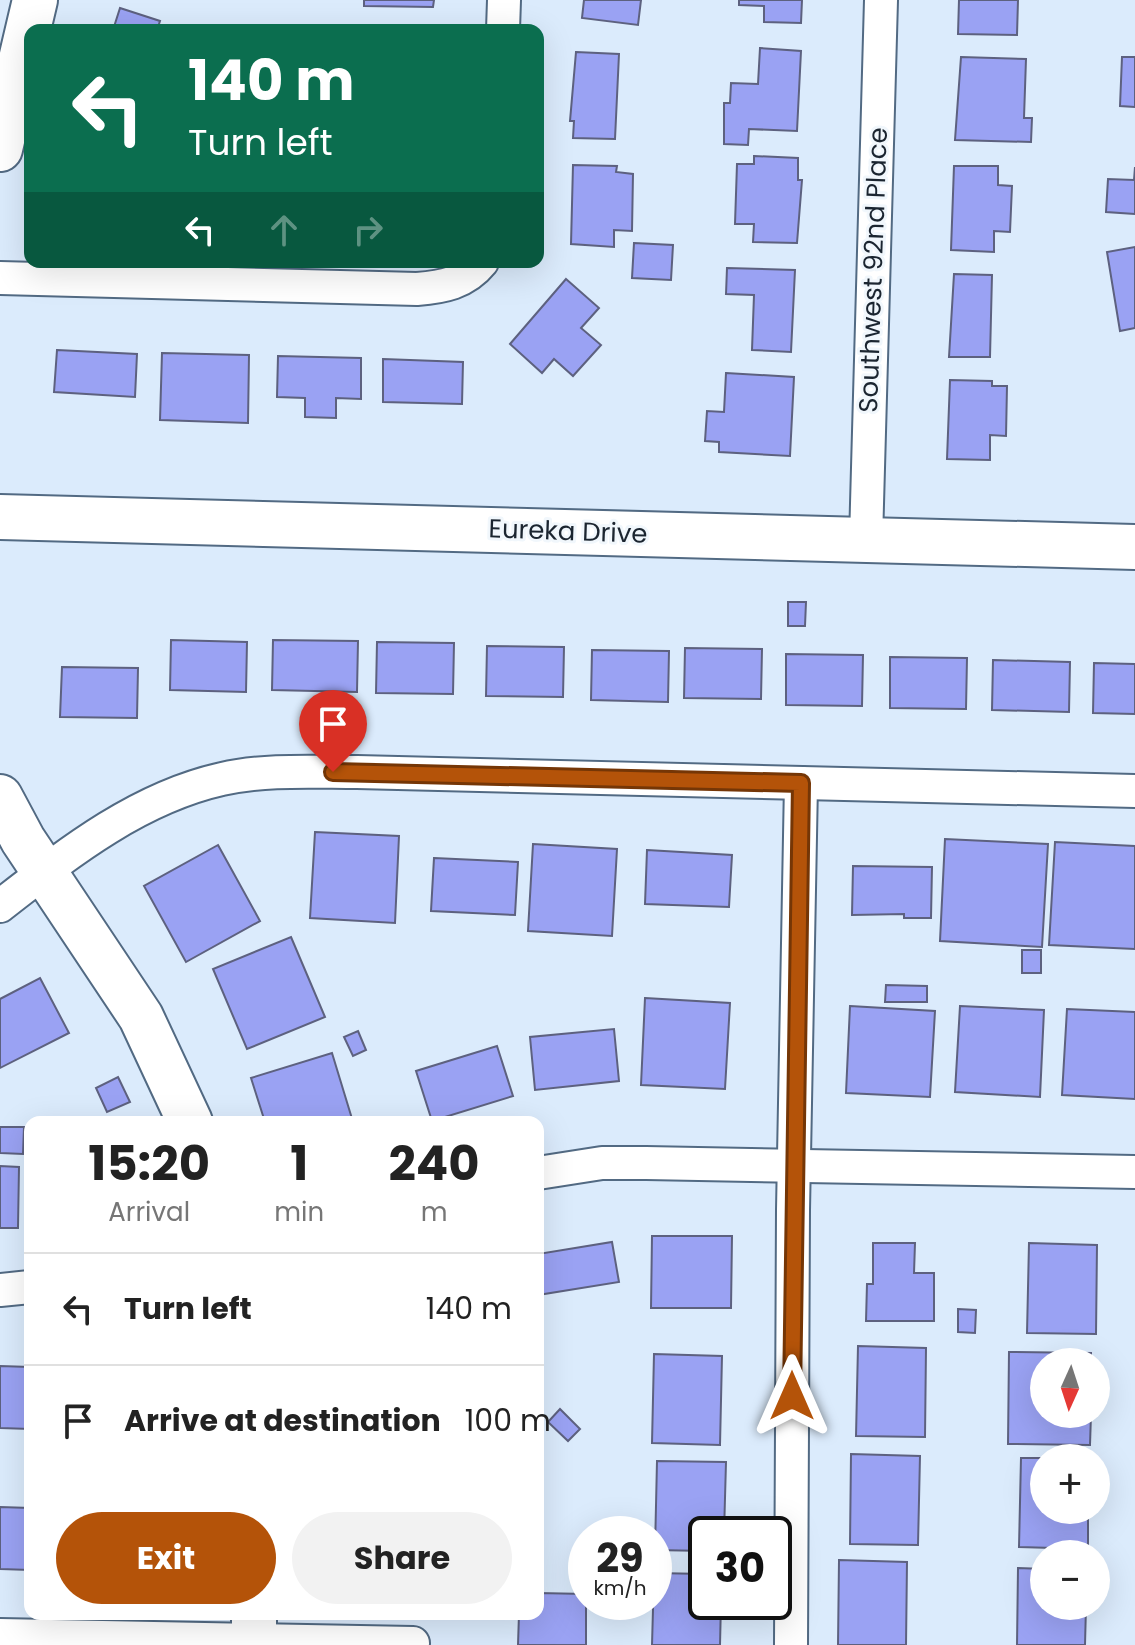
<!DOCTYPE html>
<meta charset="utf-8">
<style>
body{margin:0;font-family:Poppins,sans-serif;background:#f2f2f2;color:#222;height:100vh;display:flex;flex-direction:column;font-size:30px;white-space:nowrap}
*{box-sizing:border-box;margin:0}
p{font-size:26px;color:#767676}
.icon{flex:none;width:44px;height:44px;fill:none;stroke:currentColor;stroke-width:2;stroke-linecap:round;stroke-linejoin:round}
.map{position:relative;flex:1;overflow:hidden}
.details{position:absolute;left:24px;top:1116px;width:520px;height:504px;display:flex;flex-direction:column;background:#fff;border-radius:16px;box-shadow:0 8px 32px #0002}
.details>*{flex:none}
.guide{position:absolute;left:24px;top:24px;width:520px;height:244px;border-radius:16px;box-shadow:0 8px 32px #0002;background:#0b6e4f;color:#fff;overflow:hidden}
.needle{width:52px;rotate:183deg}
.buttons{position:absolute;left:1030px;top:1348px;display:grid;gap:16px}
.buttons a{display:grid;place-items:center;width:80px;height:80px;border-radius:50%;background:#fff;box-shadow:0 8px 32px #0002;font-size:40px}
.speed{position:absolute;left:568px;top:1516px;display:flex;gap:16px;font-size:40px;font-weight:700;text-align:center}
.speed>*{display:grid;place-content:center;width:104px;height:104px;border-radius:50%;background:#fff;box-shadow:0 8px 32px #0002;line-height:1}
.speed small{font-size:20px;font-weight:400}
.speed .limit{border:4px solid #111;border-radius:12px;background:#fff;color:#111}
.pin{position:absolute;display:grid;place-items:center;width:68px;height:68px;color:#fff;margin:-82px -34px;border-radius:50% 50% 50% 0;rotate:-45deg;box-shadow:0 0 8px #0007}
.pin .icon{rotate:45deg}
.me{position:absolute;width:88px;margin:-44px;rotate:0deg;stroke-linejoin:round;filter:drop-shadow(0 0 6px #0008)}
.turn{display:flex;align-items:center;gap:28px;height:168px;padding:0 32px;font-size:36px}
.turn .icon{width:104px;height:104px;stroke-width:2.5}
.turn b{display:block;font-size:56px;line-height:68px}
.lanes{display:flex;align-items:center;height:76px;padding:0 32px;background:#0003;justify-content:center;gap:40px;direction:ltr}
.lanes .off{opacity:.35}
.eta{display:flex;justify-content:space-evenly;align-items:center;height:136px;text-align:center}
.eta b{font-size:48px;font-weight:700;line-height:56px}
.primary-button{display:flex;gap:16px;margin-top:auto;padding:16px 32px}
.primary-button a{flex:1;height:92px;border-radius:48px;background:#b45309;color:#fff;font-size:32px;font-weight:700;line-height:92px;text-align:center}
.primary-button a+a{background:#f2f2f2;color:#222}
ul{padding:0;list-style:none}
li{display:flex;align-items:center;gap:24px;height:112px;padding:0 32px;border-top:2px solid #e0e0e0}
li div{flex:1}
li b{display:block;font-size:30px}
li em{font-style:normal}
.map>svg:first-child{display:block}
.building{fill:#9aa2f3;stroke:#5d617f;stroke-width:2}
.lines{fill:none;stroke-linecap:round;stroke-linejoin:round}
.street-casing{stroke:#526a83;stroke-width:36}
.secondary-casing{stroke:#526a83;stroke-width:48}
.street{stroke:#fff;stroke-width:32}
.secondary{stroke:#fff;stroke-width:44}
.route-casing{stroke:#753606;stroke-width:20}
.route{stroke:#b45309;stroke-width:14}
.labels{text-anchor:middle;stroke-width:6;stroke-linejoin:round;paint-order:stroke}
.street-label{font-size:26px;fill:#1b2530;stroke:#f1f7fc}
</style>
<div class="map">
<svg width="1135" height="1645" viewBox="0 0 1135 1645">
<rect width="100%" height="100%" fill="#dbebfc"/>
<!-- building -->
<g class="building">
<polygon points="364,0 434,0 433,7 364,6"/>
<polygon points="584,0 641,0 638,25 582,18"/>
<polygon points="739,0 802,0 801,23 764,22 764,6 739,5"/>
<polygon points="959,0 1018,0 1017,35 958,34"/>
<polygon points="120,8 160,21 157,30 113,30"/>
<polygon points="760,48 801,51 797,131 749,129 748,145 724,144 724,103 730,103 731,83 758,84"/>
<polygon points="576,52 619,54 615,139 573,138 574,121 570,121"/>
<polygon points="961,57 1026,59 1024,118 1032,118 1031,142 955,140"/>
<polygon points="1122,57 1135,57 1135,107 1120,106"/>
<polygon points="754,156 798,158 798,180 802,180 797,243 753,242 754,224 735,224 737,164 754,164"/>
<polygon points="573,165 617,166 616,172 633,174 632,231 614,230 614,247 571,244"/>
<polygon points="954,166 998,166 998,185 1012,186 1010,232 994,231 994,252 951,250"/>
<polygon points="1135,167 1135,214 1106,212 1108,179 1134,180"/>
<polygon points="634,243 673,245 671,280 632,278"/>
<polygon points="1135,247 1135,328 1120,331 1107,252"/>
<polygon points="727,268 795,270 791,352 752,350 754,295 726,294"/>
<polygon points="954,274 992,275 990,357 949,357"/>
<polygon points="566,279 599,308 581,328 601,345 573,376 554,359 542,373 510,344"/>
<polygon points="57,350 137,354 135,397 54,392"/>
<polygon points="162,353 249,355 248,423 160,420"/>
<polygon points="278,356 361,358 361,399 336,398 336,418 305,417 305,398 277,397"/>
<polygon points="383,359 463,362 462,404 383,402"/>
<polygon points="726,373 794,377 790,456 719,452 719,442 705,441 707,411 724,412"/>
<polygon points="950,380 992,381 992,386 1007,386 1006,436 990,435 990,460 947,459"/>
<polygon points="788,602 806,602 805,626 788,626"/>
<polygon points="171,640 247,642 246,692 170,690"/>
<polygon points="273,640 358,641 357,692 272,690"/>
<polygon points="377,642 454,643 453,694 376,693"/>
<polygon points="487,646 564,647 563,697 486,696"/>
<polygon points="685,648 762,649 761,699 684,698"/>
<polygon points="592,650 669,651 668,702 591,700"/>
<polygon points="786,654 863,655 862,706 786,705"/>
<polygon points="890,657 967,658 966,709 890,708"/>
<polygon points="993,660 1070,662 1069,712 992,710"/>
<polygon points="1094,663 1135,664 1135,714 1093,713"/>
<polygon points="62,667 138,668 137,718 60,717"/>
<polygon points="315,832 399,836 395,923 310,918"/>
<polygon points="945,839 1048,844 1042,947 940,941"/>
<polygon points="1055,842 1135,846 1135,949 1049,945"/>
<polygon points="533,844 617,849 612,936 528,931"/>
<polygon points="218,845 260,921 186,962 144,886"/>
<polygon points="647,850 732,855 729,907 645,904"/>
<polygon points="434,858 518,862 515,915 431,911"/>
<polygon points="853,866 932,867 931,918 904,918 904,914 852,915"/>
<polygon points="291,937 325,1017 247,1049 213,969"/>
<rect x="1022" y="950" width="19" height="23"/>
<polygon points="40,978 69,1033 0,1068 0,999"/>
<polygon points="886,985 927,986 927,1002 885,1002"/>
<polygon points="645,998 730,1003 725,1089 641,1085"/>
<polygon points="850,1006 935,1011 930,1097 846,1093"/>
<polygon points="960,1006 1044,1010 1040,1097 955,1092"/>
<polygon points="1067,1009 1135,1012 1135,1099 1062,1095"/>
<polygon points="614,1029 619,1081 535,1090 530,1037"/>
<polygon points="358,1031 366,1050 353,1056 344,1037"/>
<polygon points="497,1046 513,1096 432,1121 416,1071"/>
<polygon points="332,1053 353,1122 265,1122 251,1078"/>
<polygon points="118,1077 130,1102 107,1112 96,1088"/>
<polygon points="0,1127 24,1127 23,1154 0,1153"/>
<polygon points="0,1166 19,1167 18,1228 0,1228"/>
<polygon points="652,1236 732,1236 731,1308 651,1308"/>
<polygon points="612,1242 619,1282 538,1295 538,1254"/>
<polygon points="873,1243 915,1243 914,1273 934,1273 934,1321 866,1321 867,1284 873,1284"/>
<polygon points="1029,1243 1097,1245 1096,1334 1027,1333"/>
<polygon points="958,1309 976,1310 975,1333 958,1332"/>
<polygon points="858,1346 926,1348 925,1437 856,1436"/>
<polygon points="1009,1352 1091,1353 1091,1362 1044,1362 1044,1414 1091,1414 1090,1445 1008,1444"/>
<polygon points="654,1354 722,1356 720,1445 652,1443"/>
<polygon points="0,1366 30,1367 30,1429 0,1428"/>
<polygon points="560,1409 580,1429 568,1441 548,1422"/>
<polygon points="851,1454 920,1456 918,1545 850,1544"/>
<polygon points="1021,1458 1044,1458 1044,1510 1088,1510 1088,1549 1019,1547"/>
<polygon points="657,1461 726,1462 724,1534 706,1534 706,1551 655,1550"/>
<polygon points="0,1507 30,1508 30,1570 0,1569"/>
<polygon points="839,1560 907,1562 906,1645 838,1645"/>
<polygon points="1018,1568 1044,1569 1044,1606 1086,1606 1085,1645 1017,1645"/>
<polygon points="654,1573 706,1574 706,1602 721,1602 720,1645 652,1645"/>
<polygon points="538,1593 586,1594 586,1645 518,1645 519,1614 538,1614"/>
</g>
<g class="lines">
<defs>
<g id="street">
<polyline points="503,30 504,0"/>
<path d="M0 278 417 289C443 287 465 283 482 262"/>
<polyline points="866,540 881,0"/>
<path d="M0 906C67 854 137 798 222 779 265 769 313 772 357 772L1135 791"/>
<polyline points="538,1173 602,1163 646,1163 1135,1172"/>
<polyline points="0,1290 30,1287"/>
<polyline points="0,1635 413,1643"/>
<polyline points="791,1645 793,1210 801,783"/>
</g>
<g id="secondary">
<polyline points="0,149 35,0"/>
<polyline points="0,517 1135,547"/>
<polyline points="0,797 23,840 141,1017 190,1122"/>
<polyline points="254,1645 254,1614"/>
</g>
</defs>
<!-- street casing -->
<use href="#street" class="street-casing"/>
<!-- secondary casing -->
<use href="#secondary" class="secondary-casing"/>
<!-- street -->
<use href="#street" class="street"/>
<!-- secondary -->
<use href="#secondary" class="secondary"/>
</g>
<g class="lines">
<defs>
<polyline id="route" points="333,772 801,783 792,1396"/>
</defs>
<!-- route casing -->
<use href="#route" class="route-casing"/>
<!-- route -->
<use href="#route" class="route"/>
</g>
<g class="labels">
<!-- street labels -->
<g class="street-label">
<text transform="translate(873 270) rotate(-88)" y="9">Southwest 92nd Place</text>
<text transform="translate(568 531) rotate(2)" y="9">Eureka Drive</text>
</g>
</g>
</svg>
<div class="buttons">
<a><svg class="needle" viewBox="-14 -14 28 28"><path d="M0-13l5 13h-10z" fill="#e53935"/><path d="M0 13l5-13h-10z" fill="#767676"/></svg></a>
<a>+</a>
<a>−</a>
</div>
<div class="speed"><div>29<small>km/h</small></div><div class="limit">30</div></div>
<div class="pin" style="left:333px;top:772px;background:#d93025"><svg class="icon" aria-label="arrive" viewBox="0 0 24 24"><path d="M6 21V4h12l-3 4 3 4H6"/></svg></div>
<svg class="me" style="left:792px;top:1396px" viewBox="-20 -20 40 40"><path d="M0-17L14 15 0 8-14 15z" fill="#b45309" stroke="#fff" stroke-width="4"/></svg>
<div class="guide">
<div class="turn"><svg class="icon" aria-label="left" viewBox="0 0 24 24"><path d="M17 20v-9H6M10 6l-5 5 5 5"/></svg><div><b>140 m</b>Turn left</div></div>
<div class="lanes"><svg class="icon" aria-label="left" viewBox="0 0 24 24"><path d="M17 20v-9H6M10 6l-5 5 5 5"/></svg><svg class="icon off" aria-label="ahead" viewBox="0 0 24 24"><path d="M12 20V5M6 11l6-6 6 6"/></svg><svg class="icon off" aria-label="right" viewBox="0 0 24 24"><path d="M7 20v-9h11M14 6l5 5-5 5"/></svg></div>
</div>
<section class="details">
<div class="eta">
<div><b>15:20</b><p>Arrival</p></div>
<div><b>1</b><p>min</p></div>
<div><b>240</b><p>m</p></div>
</div>
<ul>
<li><svg class="icon" aria-label="left" viewBox="0 0 24 24"><path d="M17 20v-9H6M10 6l-5 5 5 5"/></svg><div><b>Turn left</b></div><em>140 m</em></li>
<li><svg class="icon" aria-label="arrive" viewBox="0 0 24 24"><path d="M6 21V4h12l-3 4 3 4H6"/></svg><div><b>Arrive at destination</b></div><em>100 m</em></li>
</ul>
<div class="primary-button"><a>Exit</a><a>Share</a></div>
</section>
</div>
